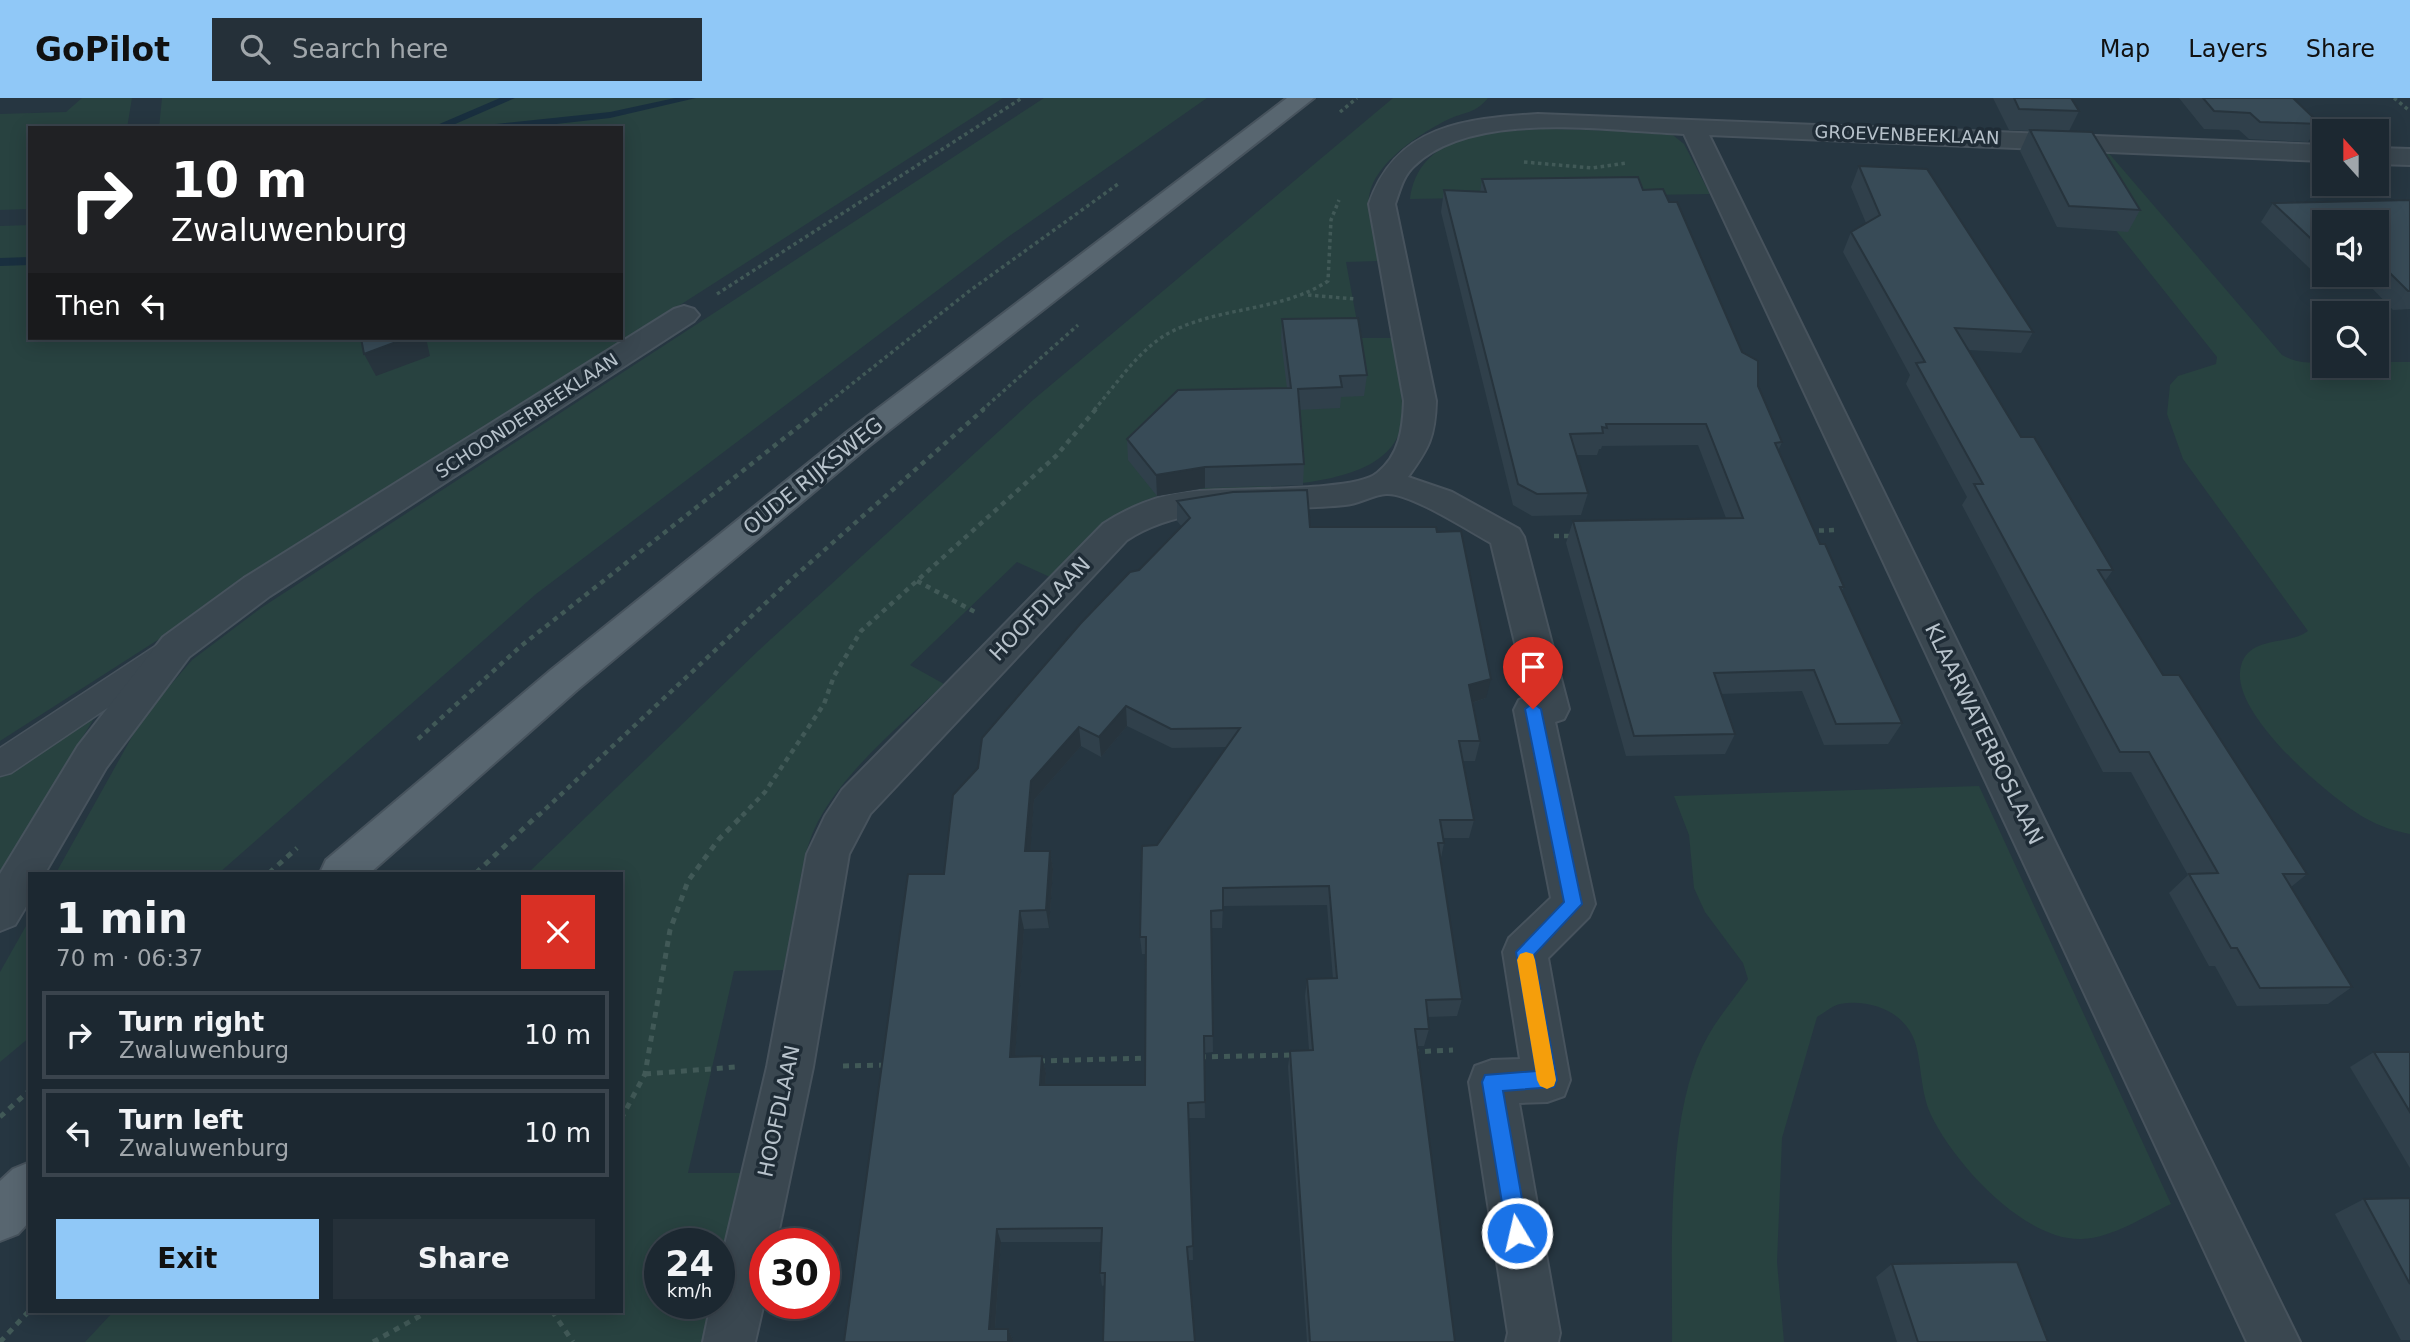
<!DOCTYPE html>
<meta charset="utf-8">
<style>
body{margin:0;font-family:"DejaVu Sans",sans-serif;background:#253039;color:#f1f3f6;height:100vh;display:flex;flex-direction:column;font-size:26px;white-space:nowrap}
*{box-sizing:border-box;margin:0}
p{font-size:23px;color:#a0a6ab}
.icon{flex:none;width:38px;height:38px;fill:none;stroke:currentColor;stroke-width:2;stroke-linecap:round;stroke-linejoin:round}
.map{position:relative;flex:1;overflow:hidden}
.drawer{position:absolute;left:28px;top:774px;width:595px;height:441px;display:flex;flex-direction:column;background:#1c2831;border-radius:0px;box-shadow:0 4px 18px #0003,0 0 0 2px #3a444d}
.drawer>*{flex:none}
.banner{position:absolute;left:28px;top:28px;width:595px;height:214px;border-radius:0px;box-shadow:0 4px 18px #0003,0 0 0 2px #3a444d;background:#202124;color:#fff;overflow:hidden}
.needle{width:46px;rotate:339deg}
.fabs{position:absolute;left:2312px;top:21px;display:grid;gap:14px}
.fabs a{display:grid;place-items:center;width:77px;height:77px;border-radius:0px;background:#1c2831;box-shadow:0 4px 18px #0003,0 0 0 2px #3a444d;font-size:35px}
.speed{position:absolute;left:644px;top:1130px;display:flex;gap:14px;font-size:35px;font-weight:700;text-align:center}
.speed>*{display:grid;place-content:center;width:91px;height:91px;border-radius:50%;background:#1c2831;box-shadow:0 4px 18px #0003,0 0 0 2px #3a444d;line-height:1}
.speed small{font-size:18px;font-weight:400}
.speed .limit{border:10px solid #d22;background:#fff;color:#111}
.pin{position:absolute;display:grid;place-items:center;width:60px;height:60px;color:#fff;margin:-72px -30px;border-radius:50% 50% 50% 0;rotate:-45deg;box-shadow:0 0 7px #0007}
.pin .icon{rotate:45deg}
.me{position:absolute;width:77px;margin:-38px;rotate:351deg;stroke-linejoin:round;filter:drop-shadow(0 0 5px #0008)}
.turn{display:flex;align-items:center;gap:24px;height:147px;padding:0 28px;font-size:32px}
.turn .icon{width:91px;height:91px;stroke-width:2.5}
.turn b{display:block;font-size:49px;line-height:60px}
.then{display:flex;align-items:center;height:66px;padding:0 28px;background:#0003;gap:14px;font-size:26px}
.round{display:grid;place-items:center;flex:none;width:74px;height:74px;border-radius:0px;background:#253039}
.headline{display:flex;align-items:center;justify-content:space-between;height:119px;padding:0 28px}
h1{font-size:42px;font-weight:700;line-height:52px}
.action{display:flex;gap:14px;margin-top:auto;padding:14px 28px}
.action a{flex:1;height:80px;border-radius:0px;background:#90c8f7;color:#111;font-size:28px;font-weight:700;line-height:80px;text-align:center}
.action a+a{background:#253039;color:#f1f3f6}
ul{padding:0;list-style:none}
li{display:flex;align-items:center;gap:21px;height:88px;margin:0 14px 10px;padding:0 14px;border:4px solid #3a444d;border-radius:0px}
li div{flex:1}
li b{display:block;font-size:26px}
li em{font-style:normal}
header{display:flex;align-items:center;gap:42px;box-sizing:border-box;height:98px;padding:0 35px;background:#90c8f7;color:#111}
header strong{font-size:33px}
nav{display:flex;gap:38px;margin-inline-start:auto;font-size:24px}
.search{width:490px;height:63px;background:#253039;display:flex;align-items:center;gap:18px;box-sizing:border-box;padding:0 24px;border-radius:0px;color:#a0a6ab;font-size:26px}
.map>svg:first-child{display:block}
.green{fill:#284240}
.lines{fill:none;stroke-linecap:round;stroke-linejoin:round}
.stream{fill:#192f3f;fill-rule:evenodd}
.service-casing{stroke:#47535d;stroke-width:3}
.minor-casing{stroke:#47535d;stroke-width:4}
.primary-casing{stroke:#47535d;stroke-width:4}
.path-far2{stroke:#415957;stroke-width:3.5;stroke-dasharray:3.5 3.5;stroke-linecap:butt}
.path-far1{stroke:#415957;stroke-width:4.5;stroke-dasharray:5 5;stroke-linecap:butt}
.path{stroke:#415957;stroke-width:5;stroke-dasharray:6 6;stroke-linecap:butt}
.service{fill:#3a4750;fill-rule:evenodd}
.minor{fill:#3a4750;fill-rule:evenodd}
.primary{fill:#586670;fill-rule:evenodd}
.wall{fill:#30404b;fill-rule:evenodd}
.shaded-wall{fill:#27343d}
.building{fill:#384b57;stroke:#27343d;stroke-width:2;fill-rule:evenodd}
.route{fill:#1a73e8;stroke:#114b97;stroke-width:2}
.slow{fill:#f59e0b}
.labels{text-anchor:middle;stroke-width:7;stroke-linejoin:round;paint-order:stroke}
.far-street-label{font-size:18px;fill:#b7c2cb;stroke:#1f2c36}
.street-label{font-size:21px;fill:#b7c2cb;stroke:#1f2c36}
</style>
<header>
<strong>GoPilot</strong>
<div class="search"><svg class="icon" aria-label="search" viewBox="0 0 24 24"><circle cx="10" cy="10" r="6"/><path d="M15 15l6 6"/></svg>Search here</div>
<nav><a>Map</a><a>Layers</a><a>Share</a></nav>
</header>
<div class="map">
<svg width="2410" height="1244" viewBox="0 0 2410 1244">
<rect width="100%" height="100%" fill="#263641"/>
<!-- green -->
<g class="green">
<polygon points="82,0 132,0 127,30 30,30 30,111 0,112 0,16 66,14"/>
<polygon points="162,0 1003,0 0,643 0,128 30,127 30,240 621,240 621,30 159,30"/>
<polygon points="1044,0 1207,0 1008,139 536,496 219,775 56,775 143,619 192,562 261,510"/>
<path d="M1393 0H1488C1474 17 1465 13 1447 22 1419 36 1368 69 1369 104 1369 123 1375 144 1378 163L1346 164 1360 240H1394C1396 261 1405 306 1402 325 1388 406 1214 382 1155 399 1111 412 1082 448 1050 479L1017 464 910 567 944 586C900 628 828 685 809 745 797 783 794 832 787 872L734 873 688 1075H746L719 1201V1146H660V1206H718L710 1244H85L114 1213H621V775H528L758 553 1033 302Z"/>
<path d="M1544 31 1669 34 1684 46 1710 96 1410 101C1419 34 1491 34 1544 31Z"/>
<path d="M2051 51 2107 53 2282 257C2296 265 2308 265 2324 265V268H2376L2377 264H2410V736C2394 733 2379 728 2365 720 2329 699 2228 614 2241 568 2249 537 2289 548 2308 533L2183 361 2167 316 2170 287 2178 278 2216 266 2217 259Z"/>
<polygon points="96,617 0,776 0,679"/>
<path d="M1979 688 2171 1106C2145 1118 2112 1140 2082 1141 2024 1143 1954 1065 1931 1017 1919 991 1922 958 1913 939 1901 912 1868 901 1840 906 1833 907 1824 915 1817 919L1782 1040 1777 1164 1784 1244H1672C1673 1157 1664 1014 1708 938 1719 918 1735 900 1748 881L1743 865 1705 814 1694 790 1689 737 1674 698Z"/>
<polygon points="30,821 30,939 0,964 0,874"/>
</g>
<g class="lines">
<!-- stream -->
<g class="stream">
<polygon points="500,0 515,0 446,30 430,30"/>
<polygon points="675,0 696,0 610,20 520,30 481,30 486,27 610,14"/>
<polygon points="30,159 30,167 0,168 0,160"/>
</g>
<defs>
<polygon id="service" points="167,544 177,547 181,555 177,563 11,675 0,678 0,650 157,547"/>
<g id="minor">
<path d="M1538 16 2324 47V63L1709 37 2300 1244H2247L1684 36C1608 33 1473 11 1414 68 1403 78 1400 92 1395 106L1436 303C1435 339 1429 350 1408 379L1452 394 1519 431 1524 439 1569 611 1564 621 1555 624 1595 806 1589 819 1548 860 1570 982 1564 998 1547 1004 1519 1005 1560 1235 1558 1244H1506L1508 1235 1469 984 1475 968 1492 962 1520 961 1503 854 1509 840 1551 800 1514 612 1519 602 1528 599 1491 445C1469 433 1409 394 1386 396 1372 397 1359 406 1345 407 1273 415 1190 401 1127 442L870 716 849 756 813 969 776 1146H765V1200L755 1244H703L711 1206H719V1172L767 969 807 756 825 718 842 692 1103 426C1127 410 1158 397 1187 394 1224 389 1354 395 1377 375 1400 357 1403 330 1404 303L1369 106C1396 27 1464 21 1538 16Z"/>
<polygon points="2376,50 2410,51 2410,67 2376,66"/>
<polygon points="684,208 694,211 699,217 694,223 270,498 189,559 106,670 45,775 30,775 30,802 15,827 0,833 0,776 78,648 163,539 244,480 674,211"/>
</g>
<g id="primary">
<polygon points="1287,0 1314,0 869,348 577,592 370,775 320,775 326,762 551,572 847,334"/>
<polygon points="30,1064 30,1123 18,1136 0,1143 0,1083 13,1071"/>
</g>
</defs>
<!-- service casing -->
<use href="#service" class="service-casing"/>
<!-- minor casing -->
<use href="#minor" class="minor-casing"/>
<!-- primary casing -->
<use href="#primary" class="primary-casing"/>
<!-- path-far2 -->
<g class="path-far2">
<polyline points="2394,0 2410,13"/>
<polyline points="1340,14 1357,0"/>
<polyline points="1524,64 1592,70 1626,65"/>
<polyline points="717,196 1022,0"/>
<polyline points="1308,197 1355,201"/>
<polyline points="819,312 968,194 1118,86"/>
<polyline points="982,312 1078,227"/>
<path d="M1094 312C1116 287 1139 251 1169 235 1219 208 1281 214 1328 183L1331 122 1339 102"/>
</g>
<!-- path-far1 -->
<g class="path-far1">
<polyline points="1809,433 1835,432"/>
<polyline points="1554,438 1573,438"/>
<polyline points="917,483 975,514"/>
<polyline points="418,641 521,548 821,311"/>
<polyline points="538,718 786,486 984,311"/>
<polyline points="742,718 765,694 824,606 834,578 861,533 1056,358 1096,311"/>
</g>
<!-- path -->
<g class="path">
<polyline points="269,775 297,750"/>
<polyline points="476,775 539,716"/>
<polyline points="1413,954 1453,952"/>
<polyline points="1200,959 1292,957"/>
<polyline points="1039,963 1149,960"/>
<polyline points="843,968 887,967"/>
<polyline points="645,976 736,969"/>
<polyline points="0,1019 30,992"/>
<polyline points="621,1021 645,976 670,832 688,783 719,741 744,716"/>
<polyline points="552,1213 573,1244"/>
<polyline points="0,1244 30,1212"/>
<polyline points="373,1244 429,1213"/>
</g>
<!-- service -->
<use href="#service" class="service"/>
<!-- minor -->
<use href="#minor" class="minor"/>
<!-- primary -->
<use href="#primary" class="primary"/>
</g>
<!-- wall -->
<g class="wall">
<polygon points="1993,0 2071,0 2079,13 2069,33 2140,112 2128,134 2057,129 2020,53 2029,33 2009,32"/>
<polygon points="2179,0 2293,0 2320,26 2308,44 2249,41 2239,32 2204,31"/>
<polygon points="1859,68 2033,234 2021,255 1969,252 2021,339 2113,472 2105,483 2163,577 2307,776 2291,789 2352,889 2328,906 2237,908 2215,868 2209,868 2169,795 2188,777 2131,674 2103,674 1962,407 1967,399 1906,286 1910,277 1843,154 1851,134 1866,125 1851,89"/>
<polygon points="1482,81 1643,92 1758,288 1782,344 1778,353 1820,446 1844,489 1842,492 1902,625 1888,646 1824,647 1802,593 1721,596 1735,636 1725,656 1626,658 1566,445 1573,423 1726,420 1698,347 1602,348 1601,351 1599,351 1597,357 1576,357 1588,395 1581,417 1532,418 1513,407 1441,114 1444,92 1480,94"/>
<path d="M2410 102V211L2393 212 2366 184 2325 185 2261 124 2273 105ZM2324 124H2376V177H2324Z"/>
<polygon points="1282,221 1367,277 1364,298 1341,299 1340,310 1299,312 1304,366 1303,387 1205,390 1157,398 1128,362 1127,341 1287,290 1281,242"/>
<path d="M1177 403 1310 429 1486 600 1472 605 1480 643 1475 663H1463L1474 722 1469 740H1444V745L1441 760 1462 901 1457 918 1428 919 1429 931 1424 948H1417L1455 1244H1307L1288 969 1290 953 1309 952 1305 898 1307 881H1333L1327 807 1223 808 1222 830H1211L1213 954 1204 955 1205 1020H1189L1193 1162H1188L1102 1188 1100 1175 1101 1144H1001L995 1231H1008L1013 1242 844 1244 944 776 978 670 1182 429 1177 423ZM1127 628 1172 650 1226 649 1157 747 1140 839 1142 856H1146L1145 987H1045L1046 975 1042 958 1015 959 1024 831 1049 830 1053 771 1050 753H1030L1034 702 1081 648 1101 659Z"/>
<polygon points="2374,954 2410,954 2410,1070 2350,969"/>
<polygon points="2410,1100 2410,1242 2401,1242 2335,1116 2364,1101"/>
<polygon points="1892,1166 2048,1244 1897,1244 1876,1179"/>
</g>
<!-- shaded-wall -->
<g class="shaded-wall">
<polygon points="407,240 426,240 430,258 376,278 364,256"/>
<polygon points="1205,369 1205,390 1157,398 1156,377"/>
<polygon points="1491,581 1486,600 1465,607 1469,587"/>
<polygon points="1126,608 1127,628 1101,659 1099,639"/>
<polygon points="1079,629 1081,648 1034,702 1029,772 1025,753 1031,683"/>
<polygon points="1050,753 1053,771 1049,830 1046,812"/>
<polygon points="1020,813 1024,831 1014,975 1010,959"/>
<polygon points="1042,958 1046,975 1044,1003 1040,987"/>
<polygon points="997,1131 1001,1144 994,1243 989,1231"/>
<polygon points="1008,1231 1013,1242 1013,1244 1008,1244"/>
</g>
<!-- building -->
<g class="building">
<polygon points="2014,0 2071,0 2079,13 2019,11"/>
<polygon points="2203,0 2293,0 2320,26 2260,24 2250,15 2214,13"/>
<polygon points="2030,32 2092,34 2140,112 2069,108"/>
<polygon points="1859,68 1927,71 2033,234 1955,230 2021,339 2034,339 2113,472 2098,472 2163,577 2179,577 2307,776 2283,776 2352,889 2260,890 2237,850 2231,850 2189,776 2218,775 2149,654 2120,654 1974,386 1983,386 1916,265 1925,264 1851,134 1880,117"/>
<polygon points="1638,79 1643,92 1663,91 1669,104 1677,104 1742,254 1758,263 1758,288 1782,344 1775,345 1820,446 1825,446 1844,489 1840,489 1902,625 1836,626 1814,572 1714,575 1735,636 1634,638 1573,423 1743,420 1706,326 1606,326 1607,330 1602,329 1603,335 1570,336 1588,395 1537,396 1518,386 1444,92 1486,94 1482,81"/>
<polygon points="2410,102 2410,193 2408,193 2380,165 2376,166 2376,124 2324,124 2324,153 2273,105"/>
<polygon points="1358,220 1367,277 1340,278 1342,289 1298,291 1304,366 1205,369 1156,377 1127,341 1178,292 1291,290 1282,221"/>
<polygon points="361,240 407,240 364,256"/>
<path d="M1307 392 1310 429H1436L1437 434 1461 433 1491 581 1469 587 1480 643H1459L1474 722H1440L1444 745H1438L1462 901 1426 902 1429 931H1415L1455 1244H1310L1290 953 1313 952 1307 881 1337 880 1329 788 1223 790V812L1211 813 1213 938H1204L1205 1004 1188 1005 1193 1148 1187 1149 1195 1244H1103L1105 1175H1100L1102 1130 997 1131 989 1231H1008V1244H844L908 776H944L953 697 978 670 982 640 1081 525 1130 474 1139 472 1190 420 1177 403 1233 394ZM1126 608 1171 631 1240 630 1157 747 1142 748 1140 839H1146L1145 987H1040L1042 958 1010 959 1020 813 1046 812 1050 753H1025L1031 683 1079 629 1099 639Z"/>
<polygon points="2374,954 2410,954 2410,1014"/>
<polygon points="2410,1100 2410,1186 2364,1101"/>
<polygon points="2017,1164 2048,1244 1918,1244 1892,1166"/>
</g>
<!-- route -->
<polygon class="route" points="1533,605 1541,611 1582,806 1534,857 1557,982 1554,989 1503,993 1528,1135 1524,1142 1517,1145 1510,1142 1507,1135 1482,984 1485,977 1536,973 1516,854 1564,804 1525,611"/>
<!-- slow -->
<polygon class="slow" points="1526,854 1533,856 1535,862 1556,982 1554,988 1547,991 1540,988 1537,982 1517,862 1520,856"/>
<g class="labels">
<!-- far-street labels -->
<g class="far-street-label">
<text transform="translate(1907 37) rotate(2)" y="6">GROEVENBEEKLAAN</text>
<text transform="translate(527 318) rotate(-33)" y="6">SCHOONDERBEEKLAAN</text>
</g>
<!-- street labels -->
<g class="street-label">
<text transform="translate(813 378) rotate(-39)" y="7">OUDE RIJKSWEG</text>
<text transform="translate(1040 511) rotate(-46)" y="7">HOOFDLAAN</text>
<text transform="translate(1984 636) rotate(64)" y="7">KLAARWATERBOSLAAN</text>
<text transform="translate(779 1013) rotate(-78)" y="7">HOOFDLAAN</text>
</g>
</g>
</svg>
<div class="fabs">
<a><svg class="needle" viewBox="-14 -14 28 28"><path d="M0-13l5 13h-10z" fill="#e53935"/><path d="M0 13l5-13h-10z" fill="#a0a6ab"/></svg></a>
<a><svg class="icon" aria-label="sound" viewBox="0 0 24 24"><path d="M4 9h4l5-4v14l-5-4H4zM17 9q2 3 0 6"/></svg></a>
<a><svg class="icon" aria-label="search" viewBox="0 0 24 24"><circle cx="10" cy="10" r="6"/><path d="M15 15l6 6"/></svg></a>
</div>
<div class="speed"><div>24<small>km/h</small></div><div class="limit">30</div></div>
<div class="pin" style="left:1533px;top:611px;background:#d93025"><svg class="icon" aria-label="arrive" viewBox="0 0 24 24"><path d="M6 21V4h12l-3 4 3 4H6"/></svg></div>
<svg class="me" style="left:1517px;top:1135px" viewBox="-20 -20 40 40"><circle r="17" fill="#1a73e8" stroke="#fff" stroke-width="3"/><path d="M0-11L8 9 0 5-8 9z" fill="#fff"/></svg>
<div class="banner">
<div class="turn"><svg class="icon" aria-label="right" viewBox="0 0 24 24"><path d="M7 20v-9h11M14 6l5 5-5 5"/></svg><div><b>10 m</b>Zwaluwenburg</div></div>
<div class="then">Then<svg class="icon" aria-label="left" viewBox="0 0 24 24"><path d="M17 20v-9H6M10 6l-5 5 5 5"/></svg></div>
</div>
<section class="drawer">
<div class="headline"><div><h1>1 min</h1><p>70 m · 06:37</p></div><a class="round" style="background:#d93025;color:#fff"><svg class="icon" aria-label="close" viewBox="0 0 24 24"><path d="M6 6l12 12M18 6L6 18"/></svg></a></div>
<ul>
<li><svg class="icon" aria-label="right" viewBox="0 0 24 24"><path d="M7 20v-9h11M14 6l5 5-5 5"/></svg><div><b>Turn right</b><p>Zwaluwenburg</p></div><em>10 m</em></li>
<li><svg class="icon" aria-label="left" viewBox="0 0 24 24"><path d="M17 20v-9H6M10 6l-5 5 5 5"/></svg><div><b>Turn left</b><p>Zwaluwenburg</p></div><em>10 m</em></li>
</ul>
<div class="action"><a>Exit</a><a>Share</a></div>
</section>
</div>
